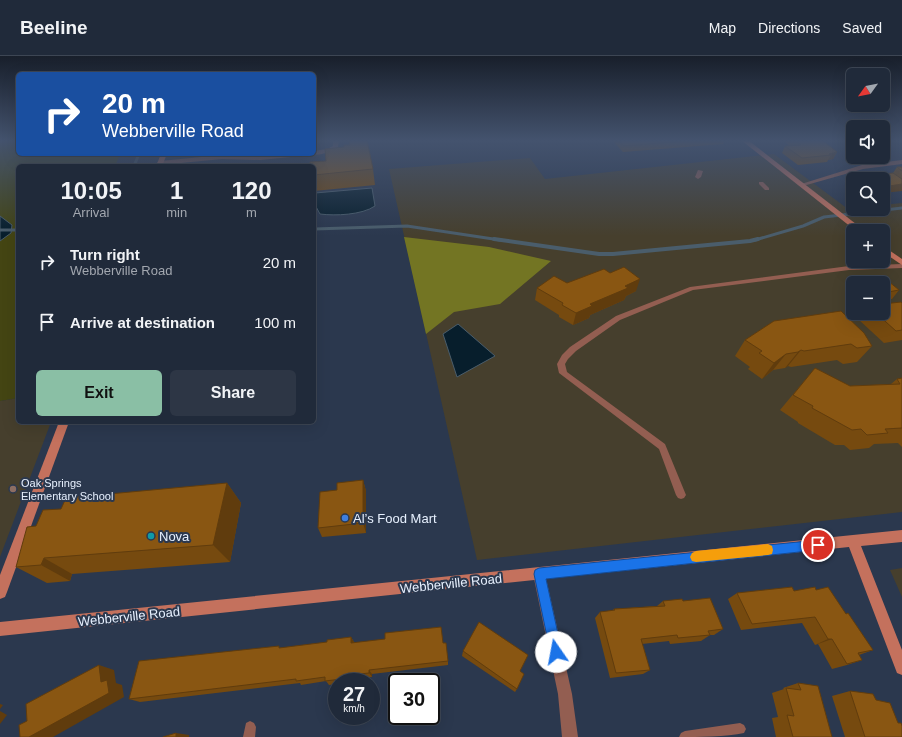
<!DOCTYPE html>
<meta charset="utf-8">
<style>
body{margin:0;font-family:Helvetica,sans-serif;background:#2d3645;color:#f1f3f6;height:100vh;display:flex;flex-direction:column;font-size:15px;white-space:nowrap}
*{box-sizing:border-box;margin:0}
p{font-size:13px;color:#a2a7af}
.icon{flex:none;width:22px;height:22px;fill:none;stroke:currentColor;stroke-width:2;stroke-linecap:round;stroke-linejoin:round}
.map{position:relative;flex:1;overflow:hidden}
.sheet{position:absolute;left:16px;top:108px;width:300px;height:260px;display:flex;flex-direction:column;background:#202a3a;border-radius:6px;box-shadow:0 4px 16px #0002,0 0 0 1px #3d4654}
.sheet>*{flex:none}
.banner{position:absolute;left:16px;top:16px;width:300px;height:84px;border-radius:6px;box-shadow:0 4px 16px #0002,0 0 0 1px #3d4654;background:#1a4fa0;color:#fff;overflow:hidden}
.needle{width:26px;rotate:237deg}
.tools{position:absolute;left:846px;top:12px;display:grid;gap:8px}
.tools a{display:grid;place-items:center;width:44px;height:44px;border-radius:6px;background:#202a3a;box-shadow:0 4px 16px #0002,0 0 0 1px #3d4654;font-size:20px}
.speed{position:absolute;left:328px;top:617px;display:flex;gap:8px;font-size:20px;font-weight:700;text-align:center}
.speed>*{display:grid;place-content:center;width:52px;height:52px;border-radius:50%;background:#202a3a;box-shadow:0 4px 16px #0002,0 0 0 1px #3d4654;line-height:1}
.speed small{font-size:10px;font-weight:400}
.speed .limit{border:2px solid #111;border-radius:6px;background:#fff;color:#111}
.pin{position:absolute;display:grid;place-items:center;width:34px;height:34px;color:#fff;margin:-17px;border:2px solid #fff;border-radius:50%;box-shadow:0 1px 4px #0007}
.me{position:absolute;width:44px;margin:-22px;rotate:348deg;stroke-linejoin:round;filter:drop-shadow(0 0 3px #0008)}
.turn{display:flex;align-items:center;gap:14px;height:84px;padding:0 20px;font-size:18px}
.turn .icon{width:52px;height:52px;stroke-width:2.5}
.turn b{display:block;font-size:28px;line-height:34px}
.eta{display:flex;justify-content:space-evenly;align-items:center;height:68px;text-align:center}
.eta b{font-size:24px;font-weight:600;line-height:28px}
.action{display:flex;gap:8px;margin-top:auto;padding:8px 20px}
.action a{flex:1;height:46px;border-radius:6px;background:#8abfa5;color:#111;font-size:16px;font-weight:600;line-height:46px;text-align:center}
.action a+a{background:#2d3645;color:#f1f3f6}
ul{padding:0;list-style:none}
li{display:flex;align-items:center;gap:12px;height:60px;padding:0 20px}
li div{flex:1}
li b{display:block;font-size:15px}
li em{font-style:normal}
header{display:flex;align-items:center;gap:24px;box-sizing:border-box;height:56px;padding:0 20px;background:#202a3a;border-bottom:1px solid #3d4654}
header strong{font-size:19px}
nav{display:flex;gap:22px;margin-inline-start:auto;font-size:14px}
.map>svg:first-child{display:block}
.education{fill:#463f2d;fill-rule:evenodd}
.green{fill:#444513}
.forest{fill:#737523}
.water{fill:#071e2c;stroke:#4a5d6b}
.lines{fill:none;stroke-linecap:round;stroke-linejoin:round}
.stream-far1{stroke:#4a5d6b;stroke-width:3}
.stream{stroke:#4a5d6b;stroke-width:4}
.lane{fill:#935e51;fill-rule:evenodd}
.street{fill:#935e51;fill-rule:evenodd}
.secondary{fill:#c4715d;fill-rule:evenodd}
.wall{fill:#764a0f}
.shaded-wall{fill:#603c0d}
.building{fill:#895612;stroke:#603c0d}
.route{fill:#1a73e8;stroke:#114b97}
.slow{fill:#f59e0b}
.education-dot{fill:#8d6e63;stroke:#2b384e;stroke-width:1.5}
.shop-dot{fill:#3f7fe0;stroke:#2b384e;stroke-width:1.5}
.culture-dot{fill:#0f9aa8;stroke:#2b384e;stroke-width:1.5}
.labels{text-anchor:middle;stroke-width:4;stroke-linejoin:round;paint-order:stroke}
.poi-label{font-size:11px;fill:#e7f0fe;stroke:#2b384e;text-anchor:start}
.near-poi-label{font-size:13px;fill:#e7f0fe;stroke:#2b384e;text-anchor:start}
.near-street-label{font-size:13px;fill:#e7f0fe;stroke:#2b384e}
</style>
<header>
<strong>Beeline</strong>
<nav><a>Map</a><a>Directions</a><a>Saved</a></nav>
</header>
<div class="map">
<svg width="902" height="681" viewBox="0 0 902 681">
<rect width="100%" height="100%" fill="#2b384e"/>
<!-- education -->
<g class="education">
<path d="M774 98 848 153H883V149L902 147V456L477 504 389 113 530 102 545 123ZM853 175H883V205H853ZM853 227H883V257H853Z"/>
<polygon points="18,342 18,366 51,366 0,501 0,345"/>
<polygon points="902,512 902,541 890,514"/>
</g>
<!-- green -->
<polygon class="green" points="0,84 18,84 18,98 120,98 116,108 96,110 18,110 18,342 0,345"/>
<!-- forest -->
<polygon class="forest" points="404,181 489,191 551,205 500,248 454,256 426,278"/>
<!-- water -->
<g class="water">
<path d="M372 132 375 150C362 159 335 160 320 158L314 147 315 137Z"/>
<polygon points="0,160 12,169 11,177 0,185"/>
<polygon points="458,268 495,300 457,321 443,278"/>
</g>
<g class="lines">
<!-- stream-far1 -->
<g class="stream-far1">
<polyline points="134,110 139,98"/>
<polyline points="314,173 407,170 500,184"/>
<polyline points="0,174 18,174"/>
<polyline points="755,184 803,170 824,161 902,152"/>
</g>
<!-- stream -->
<polyline class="stream" points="494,183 599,198 613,198 750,185 758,183"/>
<!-- lane -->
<g class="lane">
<polygon points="698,114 703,115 701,121 698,123 695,121"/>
<polygon points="759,126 763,126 769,132 769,134 765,134 759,128"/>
<polygon points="902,208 902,212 849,214 693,234 620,264 576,295 568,303 565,308 567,316 665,388 686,439 684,442 681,443 678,442 676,439 659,393 559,317 557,308 562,299 570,291 616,260 690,231 849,210"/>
<polygon points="250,665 254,667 256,671 255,681 243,681 246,667"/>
<path d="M740 667 744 669 746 673 744 677C727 681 698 681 679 681L681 677 685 675Z"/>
</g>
<!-- street -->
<g class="street">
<path d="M333 84H339L338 92C330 96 320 100 312 98H314V95L327 93 333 90Z"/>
<polygon points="283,98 304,98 301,100 260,104 222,103 160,109 157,107 160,105 222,99 260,100"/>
<polygon points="902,104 902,108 863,113 803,130 798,129 862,109"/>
<polygon points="539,512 544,513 545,518 572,638 578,681 562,681 558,638 533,518 534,513"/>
</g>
<!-- secondary -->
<g class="secondary">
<polygon points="741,84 748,84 865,175 856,175"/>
<polygon points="161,98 167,98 162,110 156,110"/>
<polygon points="883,190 902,203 902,209 883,196"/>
<polygon points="59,366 69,366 7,536 5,541 0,543 0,519"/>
<polygon points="902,474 902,486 861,490 902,594 902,619 897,617 849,491 0,580 0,566"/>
</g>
</g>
<!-- wall -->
<g class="wall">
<polygon points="314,84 315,84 316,90 314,90"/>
<polygon points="612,84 725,84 723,88 623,96"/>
<polygon points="783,84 822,84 837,96 833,103 828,104 827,106 798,109 782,97 785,90 790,90"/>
<polygon points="314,110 373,113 375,129 314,135"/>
<polygon points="897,111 902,111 902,135 883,123 860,123 862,121 893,117"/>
<polygon points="610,217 636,235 626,240 624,244 590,259 589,262 573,269 559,261 559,259 535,244 537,232 567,227"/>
<polygon points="882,220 899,234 892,243 883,244 883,227 861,227 865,222"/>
<polygon points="902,247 902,284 884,287 858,263 864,257 883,257"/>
<polygon points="774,265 872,290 857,306 843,308 837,304 791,311 788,310 785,312 773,314 762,323 748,313 750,311 735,300 745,284"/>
<polygon points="815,312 850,330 891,328 897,323 902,322 902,391 898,387 874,388 869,392 850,394 844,389 835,389 798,367 798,366 780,354"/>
<polygon points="363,424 366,435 366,477 322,481 318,472 337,434"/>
<polygon points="227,427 241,447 230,506 72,518 70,525 47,527 16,511 36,470 61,453"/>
<polygon points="816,534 846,558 873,594 859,599 862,604 847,609 832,613 818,588 815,589 802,567 741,574 728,543 737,537 794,535"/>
<polygon points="663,545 683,545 723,573 714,579 710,579 701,585 670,588 669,585 642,588 650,614 643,618 610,622 595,562 600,556 612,555 614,553 657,550"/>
<polygon points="351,581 354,586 443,587 448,605 448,609 372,618 372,621 353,623 353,626 337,626 337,628 329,629 326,625 301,629 300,627 140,646 129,643 327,586"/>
<polygon points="463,595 520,615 517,633 515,636 462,600"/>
<polygon points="798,627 832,681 776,681 772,662 778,661 772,637 784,633 783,632"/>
<polygon points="850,635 876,644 898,667 902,681 845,681 832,640"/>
</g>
<!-- shaded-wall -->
<g class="shaded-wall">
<polygon points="837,96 833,103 828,104 831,99 829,98"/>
<polygon points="902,128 902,135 883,137 883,131"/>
<polygon points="640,223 636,235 626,240 624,244 590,259 589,262 573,269 576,257 590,248 625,230"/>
<polygon points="801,294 788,310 785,312 798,296"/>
<polygon points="786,298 773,314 762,323 774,307"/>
<polygon points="363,424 366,435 366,477 363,467"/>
<polygon points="227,427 241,447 230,506 213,489"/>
<polygon points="44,502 72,518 70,525 41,509"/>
<polygon points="351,581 354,586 354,592 351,587"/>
<polygon points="828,583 832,583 815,589"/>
<polygon points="99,609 114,614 116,627 122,629 124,641 53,681 29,681 101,626"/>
<polygon points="369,614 372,618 372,621 369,617"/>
<polygon points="350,619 353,623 353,626 350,622"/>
<polygon points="0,648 3,649 0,653"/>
<polygon points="0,655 7,659 0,668"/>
<polygon points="176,677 189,679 189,681 176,681"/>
</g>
<!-- building -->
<g class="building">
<polygon points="349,84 367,84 373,113 314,119 314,110 310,110 310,106 326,105 325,93 344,91 344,89 350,89"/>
<polygon points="619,84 695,84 624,90"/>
<polygon points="795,84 822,84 837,96 829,98 831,99 802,102 785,90 801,89"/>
<polygon points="897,111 902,111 902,115"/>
<polygon points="893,117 902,123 902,128 883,131 883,123 865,123 862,121"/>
<polygon points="624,211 640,223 625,230 628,232 590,248 592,250 576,257 562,249 563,247 537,232 554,220 567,227 604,213 610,217"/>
<polygon points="882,220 899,234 883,237 883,227 871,227 865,222"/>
<polygon points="901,246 902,247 902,274 896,275 876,257 883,257 883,248"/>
<polygon points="841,255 864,277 872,290 857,292 851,288 804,295 801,294 798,296 786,298 774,307 759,297 762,295 745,284 774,265"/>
<polygon points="815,312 850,330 900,328 897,323 902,322 902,372 885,373 888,377 867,379 861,373 852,374 812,352 813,350 793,339"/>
<polygon points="363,424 363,467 318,472 320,436 337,434 337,427"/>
<polygon points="227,427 213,489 44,502 41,509 16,511 27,471 36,470 43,454 61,453 66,442"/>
<polygon points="792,531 794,535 815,531 816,534 828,531 846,558 848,557 873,594 858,597 862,604 847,608 832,583 828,583 815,561 752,568 737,537"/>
<polygon points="710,542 723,573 708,575 710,579 678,582 677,579 641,583 650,614 616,617 600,556 615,554 614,553 665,550 663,545 682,543 683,545"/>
<polygon points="479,566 528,599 520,615 524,618 517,633 463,595"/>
<polygon points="441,571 443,587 446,587 448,605 369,614 369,617 350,619 350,622 325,625 325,621 296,625 296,623 129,643 139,605 279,590 279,592 327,586 327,584 351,581 351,587 385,583 385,577"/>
<polygon points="99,609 101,626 107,624 109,637 29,681 20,681 19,669 27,665 26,648"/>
<polygon points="798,627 818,630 832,681 793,681 787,659 794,660 786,632 801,634"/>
<polygon points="850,635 873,638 876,644 890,647 898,667 901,667 902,670 902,681 865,681"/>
<polygon points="176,677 176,681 163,681"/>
</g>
<!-- sky -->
<linearGradient id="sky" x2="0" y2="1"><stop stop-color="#181f2b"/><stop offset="0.47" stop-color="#44536e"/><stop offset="1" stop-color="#44536e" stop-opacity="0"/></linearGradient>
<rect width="902" height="180" fill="url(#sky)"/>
<!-- route -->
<polygon class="route" points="818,484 822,485 824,489 822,493 818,494 546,523 562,596 561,600 556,602 551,600 534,518 535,514 539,512"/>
<!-- slow -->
<polygon class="slow" points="768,488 772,490 773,494 772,498 768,499 696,506 692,505 690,501 692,497 696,495"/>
<!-- markers -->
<circle class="education-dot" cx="13" cy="433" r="4"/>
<circle class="shop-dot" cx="345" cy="462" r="4"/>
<circle class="culture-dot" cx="151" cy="480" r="4"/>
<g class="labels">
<!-- poi labels -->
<g class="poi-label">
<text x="21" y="431">Oak Springs<tspan x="21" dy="13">Elementary School</tspan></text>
</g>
<!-- near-poi labels -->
<g class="near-poi-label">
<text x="353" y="467">Al’s Food Mart</text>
<text x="159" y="485">Nova</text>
</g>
<!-- near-street labels -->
<g class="near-street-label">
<text transform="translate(451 527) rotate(-6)" y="5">Webberville Road</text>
<text transform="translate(129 560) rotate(-6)" y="5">Webberville Road</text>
</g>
</g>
</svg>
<div class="tools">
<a><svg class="needle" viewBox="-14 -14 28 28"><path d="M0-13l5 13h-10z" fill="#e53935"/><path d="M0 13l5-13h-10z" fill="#a2a7af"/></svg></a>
<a><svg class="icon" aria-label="sound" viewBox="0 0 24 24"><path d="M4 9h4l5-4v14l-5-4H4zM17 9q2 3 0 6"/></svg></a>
<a><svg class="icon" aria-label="search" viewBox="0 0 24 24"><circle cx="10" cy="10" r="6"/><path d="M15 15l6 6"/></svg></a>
<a>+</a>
<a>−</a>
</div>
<div class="speed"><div>27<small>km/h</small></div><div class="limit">30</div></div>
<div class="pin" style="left:818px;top:489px;background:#d93025"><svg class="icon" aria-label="arrive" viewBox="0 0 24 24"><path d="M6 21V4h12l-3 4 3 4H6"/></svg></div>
<svg class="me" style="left:556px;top:596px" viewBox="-20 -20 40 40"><circle r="19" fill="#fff"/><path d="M0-13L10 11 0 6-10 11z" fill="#1a73e8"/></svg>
<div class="banner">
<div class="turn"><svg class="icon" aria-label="right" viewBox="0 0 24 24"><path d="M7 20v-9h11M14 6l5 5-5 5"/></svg><div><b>20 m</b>Webberville Road</div></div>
</div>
<section class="sheet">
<div class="eta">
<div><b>10:05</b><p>Arrival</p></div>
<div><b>1</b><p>min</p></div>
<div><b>120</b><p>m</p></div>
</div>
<ul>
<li><svg class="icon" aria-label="right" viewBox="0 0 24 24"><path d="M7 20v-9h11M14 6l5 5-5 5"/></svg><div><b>Turn right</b><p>Webberville Road</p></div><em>20 m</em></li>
<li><svg class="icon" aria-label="arrive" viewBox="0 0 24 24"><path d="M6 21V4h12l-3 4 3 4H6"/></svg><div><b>Arrive at destination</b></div><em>100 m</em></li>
</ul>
<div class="action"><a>Exit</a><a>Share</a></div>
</section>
</div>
